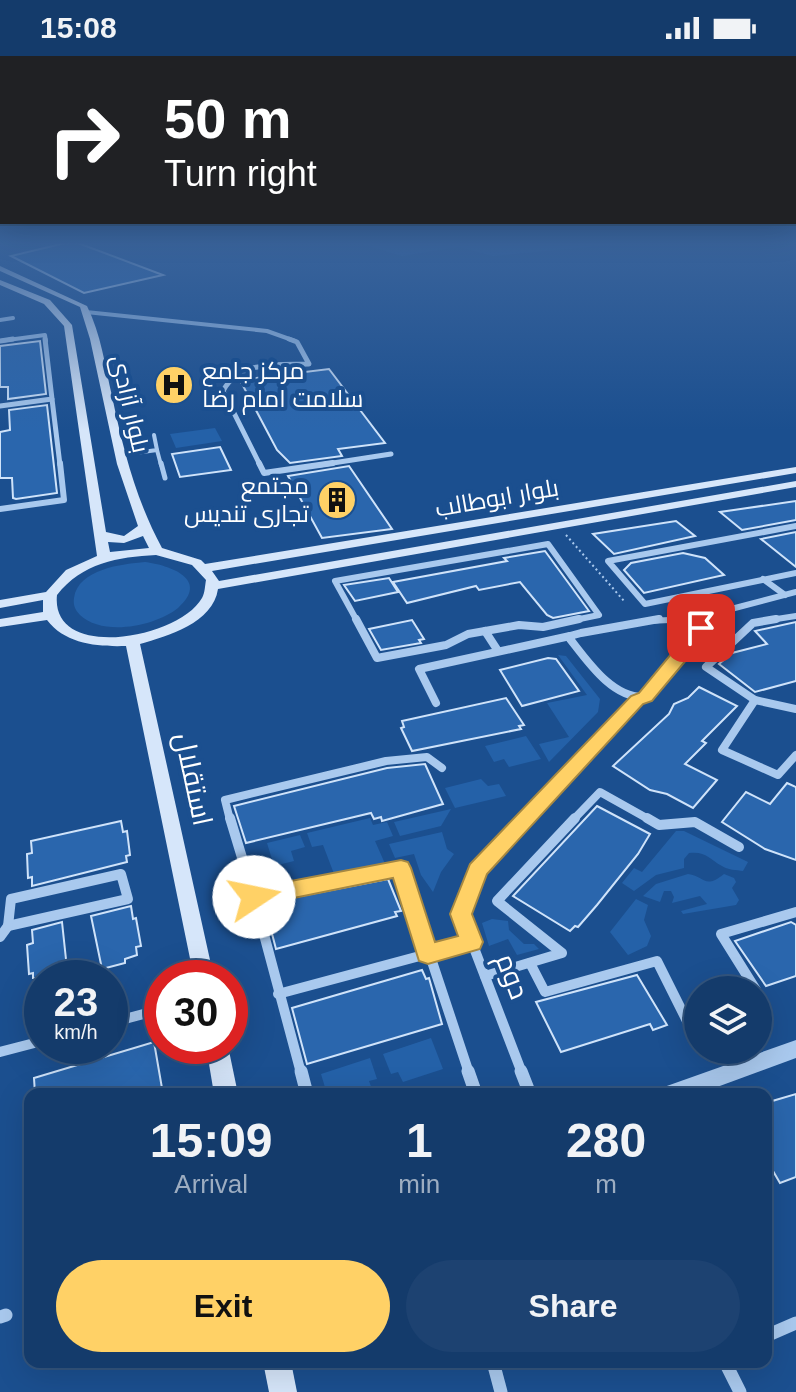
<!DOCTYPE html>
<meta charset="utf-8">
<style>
body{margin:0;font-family:Arial,Cairo,sans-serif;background:#1d4271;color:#f1f3f6;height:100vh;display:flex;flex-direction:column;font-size:30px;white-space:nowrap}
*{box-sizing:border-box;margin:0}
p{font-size:26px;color:#9dadc1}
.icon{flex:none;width:44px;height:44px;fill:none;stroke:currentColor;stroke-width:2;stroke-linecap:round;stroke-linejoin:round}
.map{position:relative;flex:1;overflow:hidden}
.details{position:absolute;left:24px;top:1032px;width:748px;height:280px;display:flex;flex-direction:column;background:#143b6b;border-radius:16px;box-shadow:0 8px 32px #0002,0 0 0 2px #33557e}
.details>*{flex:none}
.top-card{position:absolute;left:0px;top:0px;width:796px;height:168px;box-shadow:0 8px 32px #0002,0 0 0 2px #33557e;background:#202124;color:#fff;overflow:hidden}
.fabs{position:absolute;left:684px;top:920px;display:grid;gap:16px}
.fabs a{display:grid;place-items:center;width:88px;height:88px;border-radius:50%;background:#143b6b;box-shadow:0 8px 32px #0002,0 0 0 2px #33557e;font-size:40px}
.speed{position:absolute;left:24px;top:904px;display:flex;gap:16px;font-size:40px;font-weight:700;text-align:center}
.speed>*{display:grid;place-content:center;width:104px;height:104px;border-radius:50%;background:#143b6b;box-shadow:0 8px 32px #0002,0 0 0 2px #33557e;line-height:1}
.speed small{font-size:20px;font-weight:400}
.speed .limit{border:12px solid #d22;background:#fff;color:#111}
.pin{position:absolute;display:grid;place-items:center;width:68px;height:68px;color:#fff;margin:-34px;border-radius:16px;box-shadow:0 4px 12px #0006}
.me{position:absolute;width:88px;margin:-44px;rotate:79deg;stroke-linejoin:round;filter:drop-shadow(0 0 6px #0008)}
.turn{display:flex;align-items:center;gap:28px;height:168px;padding:0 32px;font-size:36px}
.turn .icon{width:104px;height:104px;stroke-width:2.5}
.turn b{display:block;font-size:56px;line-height:68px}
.eta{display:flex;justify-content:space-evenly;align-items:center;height:136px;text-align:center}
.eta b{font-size:48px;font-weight:600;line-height:56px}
.button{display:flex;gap:16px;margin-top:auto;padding:16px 32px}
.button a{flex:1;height:92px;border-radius:48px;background:#ffd166;color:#111;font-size:32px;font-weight:600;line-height:92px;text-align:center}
.button a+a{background:#1d4271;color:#f1f3f6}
.status{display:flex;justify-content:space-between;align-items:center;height:56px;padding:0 40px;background:#143b6b;direction:ltr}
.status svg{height:22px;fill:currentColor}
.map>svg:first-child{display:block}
.green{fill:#2461a8}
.building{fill:#2a66ad;stroke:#cfe3fa;stroke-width:2}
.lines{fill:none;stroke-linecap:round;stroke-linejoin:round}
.path{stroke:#a9c9ee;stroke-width:2;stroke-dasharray:2 3;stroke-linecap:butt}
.service-far1{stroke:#a9c9ee;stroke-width:4}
.service{stroke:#a9c9ee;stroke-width:5}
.minor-far5{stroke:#a9c9ee;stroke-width:4}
.minor-far4{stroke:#a9c9ee;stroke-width:5}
.minor-far3{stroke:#a9c9ee;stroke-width:6}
.minor-far2{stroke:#a9c9ee;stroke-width:8}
.minor-far1{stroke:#a9c9ee;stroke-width:10}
.minor{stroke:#a9c9ee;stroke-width:13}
.tertiary{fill:#a9c9ee;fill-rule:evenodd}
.secondary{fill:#d6e6fa;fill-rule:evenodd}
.route{fill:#ffd166;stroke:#a68842;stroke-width:2}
.labels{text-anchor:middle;stroke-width:8;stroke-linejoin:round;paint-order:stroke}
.far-poi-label{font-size:24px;fill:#fff;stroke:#1b4f8f;text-anchor:start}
.far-street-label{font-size:24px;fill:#fff;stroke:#1b4f8f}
.street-label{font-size:28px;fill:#fff;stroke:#1b4f8f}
</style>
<div class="status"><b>15:08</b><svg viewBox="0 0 49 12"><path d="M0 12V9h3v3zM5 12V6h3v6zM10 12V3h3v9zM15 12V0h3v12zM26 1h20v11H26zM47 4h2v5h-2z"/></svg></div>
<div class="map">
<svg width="796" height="1336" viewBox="0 0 796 1336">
<rect width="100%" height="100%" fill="#1b4f8f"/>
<!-- green -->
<g class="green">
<polygon points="358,187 632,187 493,200 458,191 402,200"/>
<polygon points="215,372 222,385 176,392 170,378"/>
<path d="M145 506C169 509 211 523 178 552 156 570 103 581 80 559 75 554 73 549 74 542 78 513 122 508 145 506Z"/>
<polygon points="558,599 566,600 600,643 598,656 549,706 539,688 569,681 547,647 587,639"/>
<polygon points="526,680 541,703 509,711 504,703 494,706 485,690"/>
<polygon points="481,723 488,730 499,728 506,740 455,752 445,732"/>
<polygon points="451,753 441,770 400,780 394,766"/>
<polygon points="370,762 373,769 387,766 393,780 375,785 386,810 336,823 323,789 312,791 307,777"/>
<path d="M676 775H684L748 806 743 815C737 814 727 814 722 810 709 803 706 795 689 797L684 803V812L656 819 634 835 622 827 634 812 642 816Z"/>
<polygon points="442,776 447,793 454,798 441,816 433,836 421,819 414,798 395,802 389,788"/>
<polygon points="300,779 305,791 291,795 294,805 274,810 267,787"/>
<path d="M688 818C705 820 704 834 724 818L734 822 736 826 732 832 739 844 736 849 683 858 681 855 707 848 700 840 672 847 674 841 671 835H664L660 846 643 840 656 828Z"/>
<polygon points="636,843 648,849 644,864 651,880 647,890 628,899 610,876"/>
<polygon points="492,863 508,865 509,874 524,888 534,888 539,893 517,899 508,883 489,890 482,867"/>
<polygon points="431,982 443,1013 403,1026 398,1016 391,1018 383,998"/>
<polygon points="370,1002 377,1023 369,1025 373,1036 327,1038 321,1018"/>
</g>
<!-- building -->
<g class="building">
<polygon points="65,187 78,187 163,219 84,237 11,200"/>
<polygon points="40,285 46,338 8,343 8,331 0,331 0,290"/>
<polygon points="329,313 385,387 338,393 342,400 290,407 277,394 240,324"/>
<polygon points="47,349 57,437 16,443 13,442 12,422 0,422 0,376 10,374 9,354"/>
<polygon points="220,391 231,414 180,421 172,398"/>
<polygon points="349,410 392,473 322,482 288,420"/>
<polygon points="796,445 796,464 742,474 720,456"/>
<polygon points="676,465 695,480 614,498 593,478"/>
<polygon points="796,476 796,511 761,483"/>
<polygon points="545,495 589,555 553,562 547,559 520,526 479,534 476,530 407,547 393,526 507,505 504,502"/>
<polygon points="683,497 705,502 724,519 644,537 624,514 631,507"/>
<polygon points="389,522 398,536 355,545 344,529"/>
<polygon points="412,564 424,583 419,584 421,587 381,594 369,573"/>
<polygon points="796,566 796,625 755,636 719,608 732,597 767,588 755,575"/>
<polygon points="548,602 556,603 579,635 522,650 500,614"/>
<polygon points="699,631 737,650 702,685 706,687 685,708 717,724 693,752 667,738 650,734 613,710 669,658 674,648 688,642"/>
<polygon points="506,642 524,669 519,670 521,673 412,695 401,672 404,671 402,665"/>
<polygon points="425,708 443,748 382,765 381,761 374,763 371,757 246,787 234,750 387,712"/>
<polygon points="787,727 796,731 796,804 765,793 722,766 746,736 770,748"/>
<polygon points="597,750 650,778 638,798 597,849 578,871 575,870 570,875 513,840"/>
<polygon points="121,765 123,776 127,775 130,799 126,800 127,806 32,830 32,821 28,822 27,798 32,797 31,785"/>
<polygon points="388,823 401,855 395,856 397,860 276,893 264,847"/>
<polygon points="131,850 133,863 136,862 141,890 136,891 137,899 125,903 125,907 102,913 91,860"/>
<polygon points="62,866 68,922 33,922 33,917 29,918 27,889 33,887 32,874"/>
<polygon points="791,866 796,869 796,920 766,930 735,885"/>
<polygon points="422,914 426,923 429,922 442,968 307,1008 292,952"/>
<polygon points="637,919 667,969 653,974 650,968 561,996 536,946"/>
<polygon points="154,986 163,1038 35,1038 34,1022"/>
<polygon points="796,1038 796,1121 780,1127 766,1103 766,1053 771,1051 769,1046"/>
</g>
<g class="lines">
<!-- path -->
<polyline class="path" points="566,479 625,546"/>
<!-- service-far1 -->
<g class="service-far1">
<polyline points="157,394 161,409"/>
<polyline points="121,399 157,394 154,379"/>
</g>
<!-- service -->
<polyline class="service" points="161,407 165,422"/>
<!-- minor-far5 -->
<g class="minor-far5">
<polyline points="86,256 267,275 295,285"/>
<polyline points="0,264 13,262"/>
<polyline points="0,285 45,279 46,285"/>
</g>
<!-- minor-far4 -->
<g class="minor-far4">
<polyline points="0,285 13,283"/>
<polyline points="52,343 60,409"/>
<polyline points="0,350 52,343 45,283"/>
<path d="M260 409 223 335C239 304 279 309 309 308L297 286 289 283"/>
<polyline points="320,409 391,398"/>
</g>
<!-- minor-far3 -->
<g class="minor-far3">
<polyline points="259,407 264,417 333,407"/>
<polyline points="0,453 64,444 60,407"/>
<polyline points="796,470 608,505 645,548 796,517"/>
<polyline points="763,523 785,539"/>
<polyline points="693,563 695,565"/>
<polyline points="693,563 796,536"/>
<polyline points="357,565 335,525 548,488 599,559 570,565"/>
<polyline points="647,565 693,563"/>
<polyline points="764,565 796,560"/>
</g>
<!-- minor-far2 -->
<g class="minor-far2">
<polyline points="356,563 377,602 446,589 468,578 519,569 543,571 579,563"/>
<path d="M659 563 581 577 570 580V583C588 606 613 643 645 641L700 578 701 572 693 563"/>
<polyline points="776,563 753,567 706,611 755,644 796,653"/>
<polyline points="485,575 498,595"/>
<polyline points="755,644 722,694 778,719 796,699"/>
<polyline points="436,647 419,613 570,580"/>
<polyline points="230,764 225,744 386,705 427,701 442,712"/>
<polyline points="525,764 637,644"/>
<polyline points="573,764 600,736 650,764"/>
</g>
<!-- minor-far1 -->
<g class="minor-far1">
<polyline points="230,762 254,841 401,812 469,1017"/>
<polyline points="647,762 659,769 695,766 739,791"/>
<polygon points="121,818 128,843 8,870 11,843"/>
<polyline points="254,841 301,1017"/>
<polyline points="0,881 8,870"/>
<polyline points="530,907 545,936 657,905 687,965 698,962"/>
<polyline points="485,920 562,897 497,845 575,762"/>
<polyline points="756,934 721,878 796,856"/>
<polyline points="758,937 763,945 758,947"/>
<polyline points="278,938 472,886"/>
<polyline points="110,967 162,953"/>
<polyline points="0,996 42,985"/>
<polyline points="522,1017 461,858 478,814 527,762"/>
</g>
<!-- minor -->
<g class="minor">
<polyline points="301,1015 307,1038"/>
<polyline points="468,1015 476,1038"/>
<polyline points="521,1015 530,1038"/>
<polyline points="0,1261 6,1259"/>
<polyline points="766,1280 796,1267"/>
<polyline points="493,1306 501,1336"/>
<polyline points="725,1306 740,1336"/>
</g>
<!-- tertiary -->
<polygon class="tertiary" points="796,984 796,1002 698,1038 661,1038 664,1031"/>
<!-- secondary -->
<g class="secondary">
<path d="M0 210 87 250C101 278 105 310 112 340 123 393 136 444 162 492L201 504 205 508 796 411V417L212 515 219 525 796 425V431L218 533C213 567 168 580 140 588L214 922H194L126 590C98 591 65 588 47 564L0 571V563L43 556V544L0 552V544L46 536 66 514 97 500 64 270 44 248 0 229V224L50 244 72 269 106 476 124 480 138 470 117 408 90 283 80 251 0 215ZM143 480 149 492 110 496 108 486 124 487ZM156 499 192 509 206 524C205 529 205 537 202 542 179 583 50 606 57 539 82 507 118 501 156 499Z"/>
<polygon points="206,990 228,990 238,1038 214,1038"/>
<polygon points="263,1306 291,1306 297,1336 269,1336"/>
</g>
</g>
<!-- sky -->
<linearGradient id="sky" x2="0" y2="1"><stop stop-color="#0f2b4f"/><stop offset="0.5" stop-color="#39639b"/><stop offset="1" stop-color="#39639b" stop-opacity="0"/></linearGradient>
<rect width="796" height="374" fill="url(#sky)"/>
<!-- route -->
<polygon class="route" points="701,567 709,572 708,578 652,645 643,648 487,818 472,858 483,886 480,893 428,908 419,905 393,822 254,850 247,847 243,841 247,835 254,832 401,804 408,806 411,812 435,886 458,880 450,858 470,808 631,640 639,637 695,569"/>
<!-- icons -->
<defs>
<symbol id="hospital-disc" viewBox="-11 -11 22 22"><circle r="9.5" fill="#ffd166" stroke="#1b4f8f"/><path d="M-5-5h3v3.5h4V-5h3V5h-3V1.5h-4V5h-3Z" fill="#111"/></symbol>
<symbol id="building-disc" viewBox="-11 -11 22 22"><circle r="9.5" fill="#ffd166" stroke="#1b4f8f"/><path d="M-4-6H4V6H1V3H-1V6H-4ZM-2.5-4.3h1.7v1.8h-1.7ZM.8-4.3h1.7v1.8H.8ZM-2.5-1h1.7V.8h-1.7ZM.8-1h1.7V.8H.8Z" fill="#111"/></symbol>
</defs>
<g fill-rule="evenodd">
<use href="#hospital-disc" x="152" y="307" width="44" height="44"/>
<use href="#building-disc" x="315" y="422" width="44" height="44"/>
</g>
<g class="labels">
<!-- far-poi labels -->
<g class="far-poi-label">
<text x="202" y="323">مرکز جامع<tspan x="202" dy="28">سلامت امام رضا</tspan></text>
<text x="309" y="438" text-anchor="end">مجتمع<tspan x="309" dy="28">تجاری تندیس</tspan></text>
</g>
<!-- far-street labels -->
<g class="far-street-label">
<text transform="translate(130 348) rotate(77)" y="8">بلوار آزادی</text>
<text transform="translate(497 442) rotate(-10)" y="8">بلوار ابوطالب</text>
</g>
<!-- street labels -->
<g class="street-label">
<text transform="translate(194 723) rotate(78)" y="10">استقلال</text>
<text transform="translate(513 920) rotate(69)" y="10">دوم</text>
</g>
</g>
</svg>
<div class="fabs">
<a><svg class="icon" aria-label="layers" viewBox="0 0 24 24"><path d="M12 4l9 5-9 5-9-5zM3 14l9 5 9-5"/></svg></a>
</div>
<div class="speed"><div>23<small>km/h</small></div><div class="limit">30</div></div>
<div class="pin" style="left:701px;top:572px;background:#d93025"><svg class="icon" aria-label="arrive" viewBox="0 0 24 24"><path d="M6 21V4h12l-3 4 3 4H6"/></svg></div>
<svg class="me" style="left:254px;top:841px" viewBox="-20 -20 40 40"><circle r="19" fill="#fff"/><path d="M0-13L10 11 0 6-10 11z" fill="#ffd166"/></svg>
<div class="top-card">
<div class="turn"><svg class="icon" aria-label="right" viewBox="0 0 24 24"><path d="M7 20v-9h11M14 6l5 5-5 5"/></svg><div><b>50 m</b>Turn right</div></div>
</div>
<section class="details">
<div class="eta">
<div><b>15:09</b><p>Arrival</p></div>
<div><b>1</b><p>min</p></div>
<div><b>280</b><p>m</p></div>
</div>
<div class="button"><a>Exit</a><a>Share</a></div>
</section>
</div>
